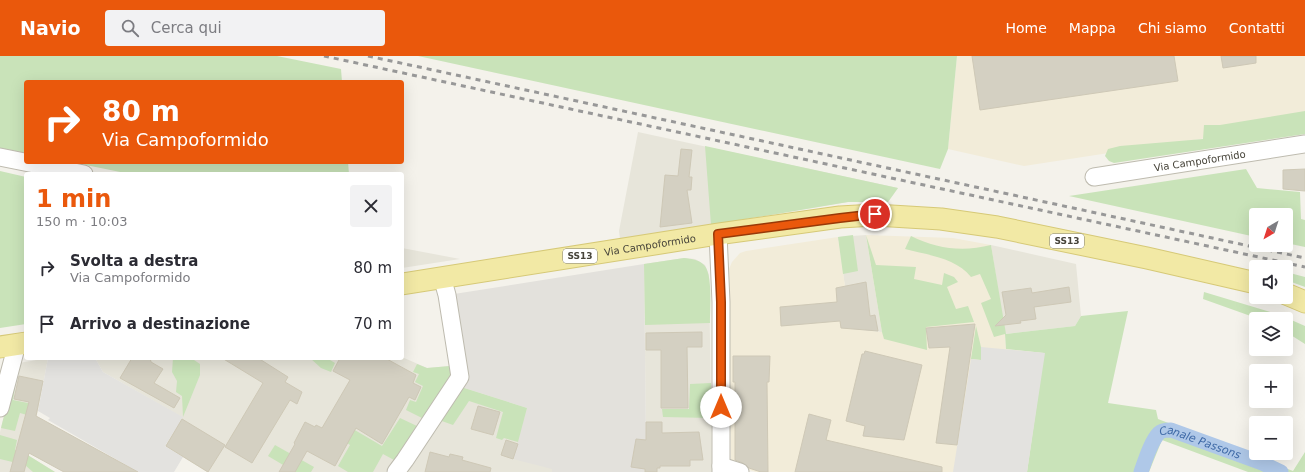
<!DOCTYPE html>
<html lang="it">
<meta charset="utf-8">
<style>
body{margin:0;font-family:"DejaVu Sans",sans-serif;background:#f2f2f3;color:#2b2b33;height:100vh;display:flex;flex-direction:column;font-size:15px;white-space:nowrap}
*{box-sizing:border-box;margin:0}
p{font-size:13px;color:#7c7c81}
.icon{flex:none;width:22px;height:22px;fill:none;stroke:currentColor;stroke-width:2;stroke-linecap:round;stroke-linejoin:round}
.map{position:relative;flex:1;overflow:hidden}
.sheet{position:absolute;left:24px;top:116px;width:380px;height:188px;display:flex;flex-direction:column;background:#fff;border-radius:4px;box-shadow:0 4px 16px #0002}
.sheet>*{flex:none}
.hud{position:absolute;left:24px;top:24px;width:380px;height:84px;border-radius:4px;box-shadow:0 4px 16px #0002;background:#ea580c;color:#fff;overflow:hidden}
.needle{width:26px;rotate:219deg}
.buttons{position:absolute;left:1249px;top:152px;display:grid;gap:8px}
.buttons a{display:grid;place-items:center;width:44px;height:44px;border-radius:4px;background:#fff;box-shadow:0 4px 16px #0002;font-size:20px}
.pin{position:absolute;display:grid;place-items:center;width:34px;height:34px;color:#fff;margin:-17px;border:2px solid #fff;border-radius:50%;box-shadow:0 1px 4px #0007}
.me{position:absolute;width:44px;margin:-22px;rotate:0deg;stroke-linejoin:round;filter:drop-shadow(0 0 3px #0008)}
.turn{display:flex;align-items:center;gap:14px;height:84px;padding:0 12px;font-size:18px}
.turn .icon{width:52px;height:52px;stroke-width:2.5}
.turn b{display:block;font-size:28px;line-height:34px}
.round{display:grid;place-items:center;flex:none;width:42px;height:42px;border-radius:4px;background:#f2f2f3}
.headline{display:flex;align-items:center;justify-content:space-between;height:68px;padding:0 12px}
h1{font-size:24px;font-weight:700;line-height:30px;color:#ea580c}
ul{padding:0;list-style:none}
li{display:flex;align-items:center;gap:12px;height:56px;padding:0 12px}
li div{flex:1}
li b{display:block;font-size:15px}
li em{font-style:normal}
header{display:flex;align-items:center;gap:24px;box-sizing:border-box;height:56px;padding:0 20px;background:#ea580c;color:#fff}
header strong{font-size:19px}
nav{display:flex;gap:22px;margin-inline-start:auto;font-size:14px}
.search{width:280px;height:36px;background:#f2f2f3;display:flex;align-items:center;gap:10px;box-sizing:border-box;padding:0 14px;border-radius:4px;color:#7c7c81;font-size:15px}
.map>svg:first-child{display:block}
.residential{fill:#e7e5da}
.commercial{fill:#f2ecd9}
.industrial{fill:#e3e1dc}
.green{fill:#c9e3b9}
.parking{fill:#e3e2df}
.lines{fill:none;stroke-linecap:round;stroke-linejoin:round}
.canal{stroke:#afc8e8;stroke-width:15}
.building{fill:#d4d0c2;stroke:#cec8b6}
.minor-casing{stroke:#bebbaf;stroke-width:19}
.major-casing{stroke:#d6c977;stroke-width:23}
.minor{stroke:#fff;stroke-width:17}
.major{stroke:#f2e9a5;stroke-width:21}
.rail{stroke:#989898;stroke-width:3;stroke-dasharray:5 5;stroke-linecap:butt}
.route-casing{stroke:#983908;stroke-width:10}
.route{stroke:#ea580c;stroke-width:7}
.labels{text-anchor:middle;stroke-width:4;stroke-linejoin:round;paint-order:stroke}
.shield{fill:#fff;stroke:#7e7c75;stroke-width:1}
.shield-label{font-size:9px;font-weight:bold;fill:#47443a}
.street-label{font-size:10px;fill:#47443a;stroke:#fff}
.water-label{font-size:11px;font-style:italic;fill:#3f6aa7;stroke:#fff}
</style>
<header>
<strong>Navio</strong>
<div class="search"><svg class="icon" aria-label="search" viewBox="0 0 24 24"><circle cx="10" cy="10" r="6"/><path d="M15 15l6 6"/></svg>Cerca qui</div>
<nav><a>Home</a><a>Mappa</a><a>Chi siamo</a><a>Contatti</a></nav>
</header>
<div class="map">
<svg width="1305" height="416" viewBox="0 0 1305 416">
<rect width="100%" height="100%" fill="#f4f2eb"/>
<!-- residential -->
<g class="residential">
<polygon points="638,76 898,132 888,146 848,146 620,183 619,175"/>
<polygon points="866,179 882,276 851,274 838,181"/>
<polygon points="991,189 1076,208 1081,260 1075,270 1005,278"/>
<polygon points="402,192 460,203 402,212"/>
<polygon points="684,202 695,203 705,209 709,219 712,416 644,416 646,384 644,208"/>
<polygon points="402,301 427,312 450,310 452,317 386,416 207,416 165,390 182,361 103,316 95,302 288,302 291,304 292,302"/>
<polygon points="48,302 38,355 26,398 55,416 0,416 0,376 16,311 19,307"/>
<polygon points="461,331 527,352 553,413 552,416 406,416"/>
</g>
<!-- commercial -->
<g class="commercial">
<polygon points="957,0 1305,0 1305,67 1024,110 948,93"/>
<polygon points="866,179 953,182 991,189 1005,278 1006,293 1045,297 1027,416 756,416 731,408 729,213 732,206 740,197 746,195 838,181 851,273 882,276"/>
</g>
<!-- industrial -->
<polygon class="industrial" points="644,208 646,384 644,416 552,416 552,413 513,403 527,352 461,331 454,238"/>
<!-- green -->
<g class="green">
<polygon points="0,0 277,0 341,13 342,26 26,26 26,97 0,92"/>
<polygon points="418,0 957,0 948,93 940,113"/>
<polygon points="1305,55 1305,78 1114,107 1109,105 1105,100 1108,93 1120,90 1203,83 1204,69 1220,69"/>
<polygon points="705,90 898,132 888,146 848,146 711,169"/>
<polygon points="71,106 348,106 349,118 130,118"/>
<polygon points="1246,113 1257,132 1300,136 1301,163 1305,164 1305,191 1286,187 1286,159 1256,159 1256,181 1069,140"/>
<polygon points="0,115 26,121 26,268 0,272"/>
<polygon points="853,179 858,215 843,218 838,181"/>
<polygon points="866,179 876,209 916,211 914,223 942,229 944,217 954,221 958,226 947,231 956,253 968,250 974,266 926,271 927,294 884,283 882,276"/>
<path d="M911 180C937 193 963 196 991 189L1006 278 1075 270 1081 260 1128 255 1108 347 1156 354 1158 363 1293 415 1305 396V416H1248L1162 384 1149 416H1027L1044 297 1006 293 1005 278 994 281 981 247 991 243 980 218 971 221C956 202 928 199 905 193Z"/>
<path d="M684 202C691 203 698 203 704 209 713 218 710 254 710 267L645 269 644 208Z"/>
<polygon points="1286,216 1305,221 1305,231 1286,224"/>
<polygon points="1204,236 1280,259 1305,270 1305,288 1286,276 1286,263 1259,263 1203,243"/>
<polygon points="976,270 981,291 981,304 971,303"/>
<polygon points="173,302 191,302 200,308 200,319 183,361 182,340 176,336 177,325 172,316"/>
<polygon points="310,302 331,302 330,304 335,307 331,316 321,312"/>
<polygon points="19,307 13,344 38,349 34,361 20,357 15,375 1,372 16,311"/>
<polygon points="417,308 427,312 450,310 452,317 422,362 406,354 410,344 416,346 423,330 415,326 419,318 413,316"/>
<polygon points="711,327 711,362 663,361 662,353 689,353 690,328"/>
<polygon points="461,331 527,352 518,386 504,382 502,384 496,382 503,356 469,345 453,369 439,364"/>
<polygon points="400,362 417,370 394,404 383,398 373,416 348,416 338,410 350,389 346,386 353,373 382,390"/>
<polygon points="0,379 17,384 15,394 26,398 55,416 33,416 25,409 0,403"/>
<polygon points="275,389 314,411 311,416 295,416 268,400"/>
</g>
<!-- parking -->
<g class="parking">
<polygon points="981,291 1045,297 1027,416 953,416 971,303 981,304"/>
<polygon points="48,302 95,302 103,316 183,361 165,390 183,401 174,416 138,416 48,364 50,362 38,355"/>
</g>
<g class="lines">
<!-- canal -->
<path class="canal" id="s1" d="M1141 416C1145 405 1151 385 1159 377 1162 374 1167 374 1171 374L1262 407 1281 416"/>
</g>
<!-- building -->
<g class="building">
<polygon points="972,0 1174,0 1178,25 980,54"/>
<polygon points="1221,0 1256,0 1256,7 1223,12"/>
<polygon points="681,93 692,94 689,121 692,121 691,134 687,134 692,167 660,171 665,119 678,120"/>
<polygon points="1305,113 1305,135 1283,133 1283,114"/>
<polygon points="866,226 870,260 875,259 878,275 841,272 840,265 781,270 780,251 837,246 836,232"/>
<polygon points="1069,231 1071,246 1034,251 1036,263 1020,265 1021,267 995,270 1006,259 1002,236 1031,232 1032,237"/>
<polygon points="975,268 957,389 936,387 950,291 929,292 926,272"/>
<polygon points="702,276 702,291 687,291 688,352 661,352 661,294 646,294 646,277"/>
<polygon points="865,295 922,309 904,384 863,380 865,370 846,365 862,298 864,298"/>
<polygon points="733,300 770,300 769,326 767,326 768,416 761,416 749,412 743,407 735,404 735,326 733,326"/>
<polygon points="132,302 150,302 151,306 163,313 154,327 180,342 174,352 120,322"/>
<polygon points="222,302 258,302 288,321 285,326 302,336 297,348 290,344 252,407 225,391 263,327"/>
<polygon points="340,302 385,302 416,319 413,327 421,331 415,344 409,341 382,388 356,372 335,410 307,395 295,416 279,416 295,388 294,387 305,366 315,371 316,369 322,372 350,324 333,315"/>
<polygon points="19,320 43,325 36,360 138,416 64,416 29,397 24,416 10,416 29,346 14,343"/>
<polygon points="478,350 500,356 493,379 471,373"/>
<polygon points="809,358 831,364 826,384 942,411 942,416 795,416"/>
<polygon points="182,363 225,389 208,416 166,390"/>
<polygon points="646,366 662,366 662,377 699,376 703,404 690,404 690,410 660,410 660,412 657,412 657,416 645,416 645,413 631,411 636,383 646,384"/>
<polygon points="506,384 518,388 513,403 501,399"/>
<polygon points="430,396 449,401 450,398 463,401 462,404 491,412 490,416 425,416"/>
</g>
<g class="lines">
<defs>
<g id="minor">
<polyline points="0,101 84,118"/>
<path id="s2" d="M1094 121 1305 88"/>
<polyline points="718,178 721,246 721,416"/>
<polyline points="0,352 17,288"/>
<polyline points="721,410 740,416"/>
<polyline points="396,416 405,404 460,321 447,239 442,221"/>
</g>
<g id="major">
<path id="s3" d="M402 228 718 178 840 161 875 159 941 163 997 171 1147 202 1256 227"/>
<polyline points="1286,238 1305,246"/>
<polyline points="0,291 26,287"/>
</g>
</defs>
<!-- minor casing -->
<use href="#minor" class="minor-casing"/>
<!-- major casing -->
<use href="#major" class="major-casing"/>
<!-- minor -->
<use href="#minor" class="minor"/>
<!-- major -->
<use href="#major" class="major"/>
<!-- rail -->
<g class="rail">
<polyline points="324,0 1305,211"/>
<polyline points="368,0 1305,202"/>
</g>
</g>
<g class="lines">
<defs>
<polyline id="route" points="721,351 721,246 718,178 840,162 875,158"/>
</defs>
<!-- route casing -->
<use href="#route" class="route-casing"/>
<!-- route -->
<use href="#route" class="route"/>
</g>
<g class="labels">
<!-- shield labels -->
<g class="shield">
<rect x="1050" y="178" width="34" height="14" rx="3"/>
<rect x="563" y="193" width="34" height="14" rx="3"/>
</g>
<g class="shield-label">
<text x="1067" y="188">SS13</text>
<text x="580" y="203">SS13</text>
</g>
<!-- street labels -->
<g class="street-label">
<text dy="4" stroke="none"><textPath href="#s2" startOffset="107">Via Campoformido</textPath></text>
<text dy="4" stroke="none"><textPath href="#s3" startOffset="251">Via Campoformido</textPath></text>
</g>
<!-- water labels -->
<g class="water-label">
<text dy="4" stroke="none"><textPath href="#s1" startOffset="87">Canale Passons</textPath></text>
</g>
</g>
</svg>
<div class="buttons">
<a><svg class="needle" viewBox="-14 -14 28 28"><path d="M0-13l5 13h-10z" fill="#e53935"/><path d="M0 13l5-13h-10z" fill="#7c7c81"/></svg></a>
<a><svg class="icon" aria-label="sound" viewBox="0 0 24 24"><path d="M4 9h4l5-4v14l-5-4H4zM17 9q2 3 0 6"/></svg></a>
<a><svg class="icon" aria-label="layers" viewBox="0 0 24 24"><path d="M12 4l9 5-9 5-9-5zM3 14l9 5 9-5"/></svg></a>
<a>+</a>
<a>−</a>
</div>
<div class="pin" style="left:875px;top:158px;background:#d93025"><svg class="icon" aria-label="arrive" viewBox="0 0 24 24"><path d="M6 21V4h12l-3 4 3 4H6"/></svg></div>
<svg class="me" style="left:721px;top:351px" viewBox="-20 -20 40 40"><circle r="19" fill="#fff"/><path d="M0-13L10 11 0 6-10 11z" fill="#ea580c"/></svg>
<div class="hud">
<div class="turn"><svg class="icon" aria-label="right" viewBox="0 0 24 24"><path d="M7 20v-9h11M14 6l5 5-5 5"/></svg><div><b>80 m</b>Via Campoformido</div></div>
</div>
<section class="sheet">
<div class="headline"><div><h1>1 min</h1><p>150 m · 10:03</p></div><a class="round"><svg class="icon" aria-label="close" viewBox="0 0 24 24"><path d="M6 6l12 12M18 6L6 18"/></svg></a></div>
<ul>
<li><svg class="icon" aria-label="right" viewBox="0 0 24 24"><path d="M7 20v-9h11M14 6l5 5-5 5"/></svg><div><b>Svolta a destra</b><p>Via Campoformido</p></div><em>80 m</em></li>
<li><svg class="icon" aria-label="arrive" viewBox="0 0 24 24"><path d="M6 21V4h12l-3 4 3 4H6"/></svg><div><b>Arrivo a destinazione</b></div><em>70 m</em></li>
</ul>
</section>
</div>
